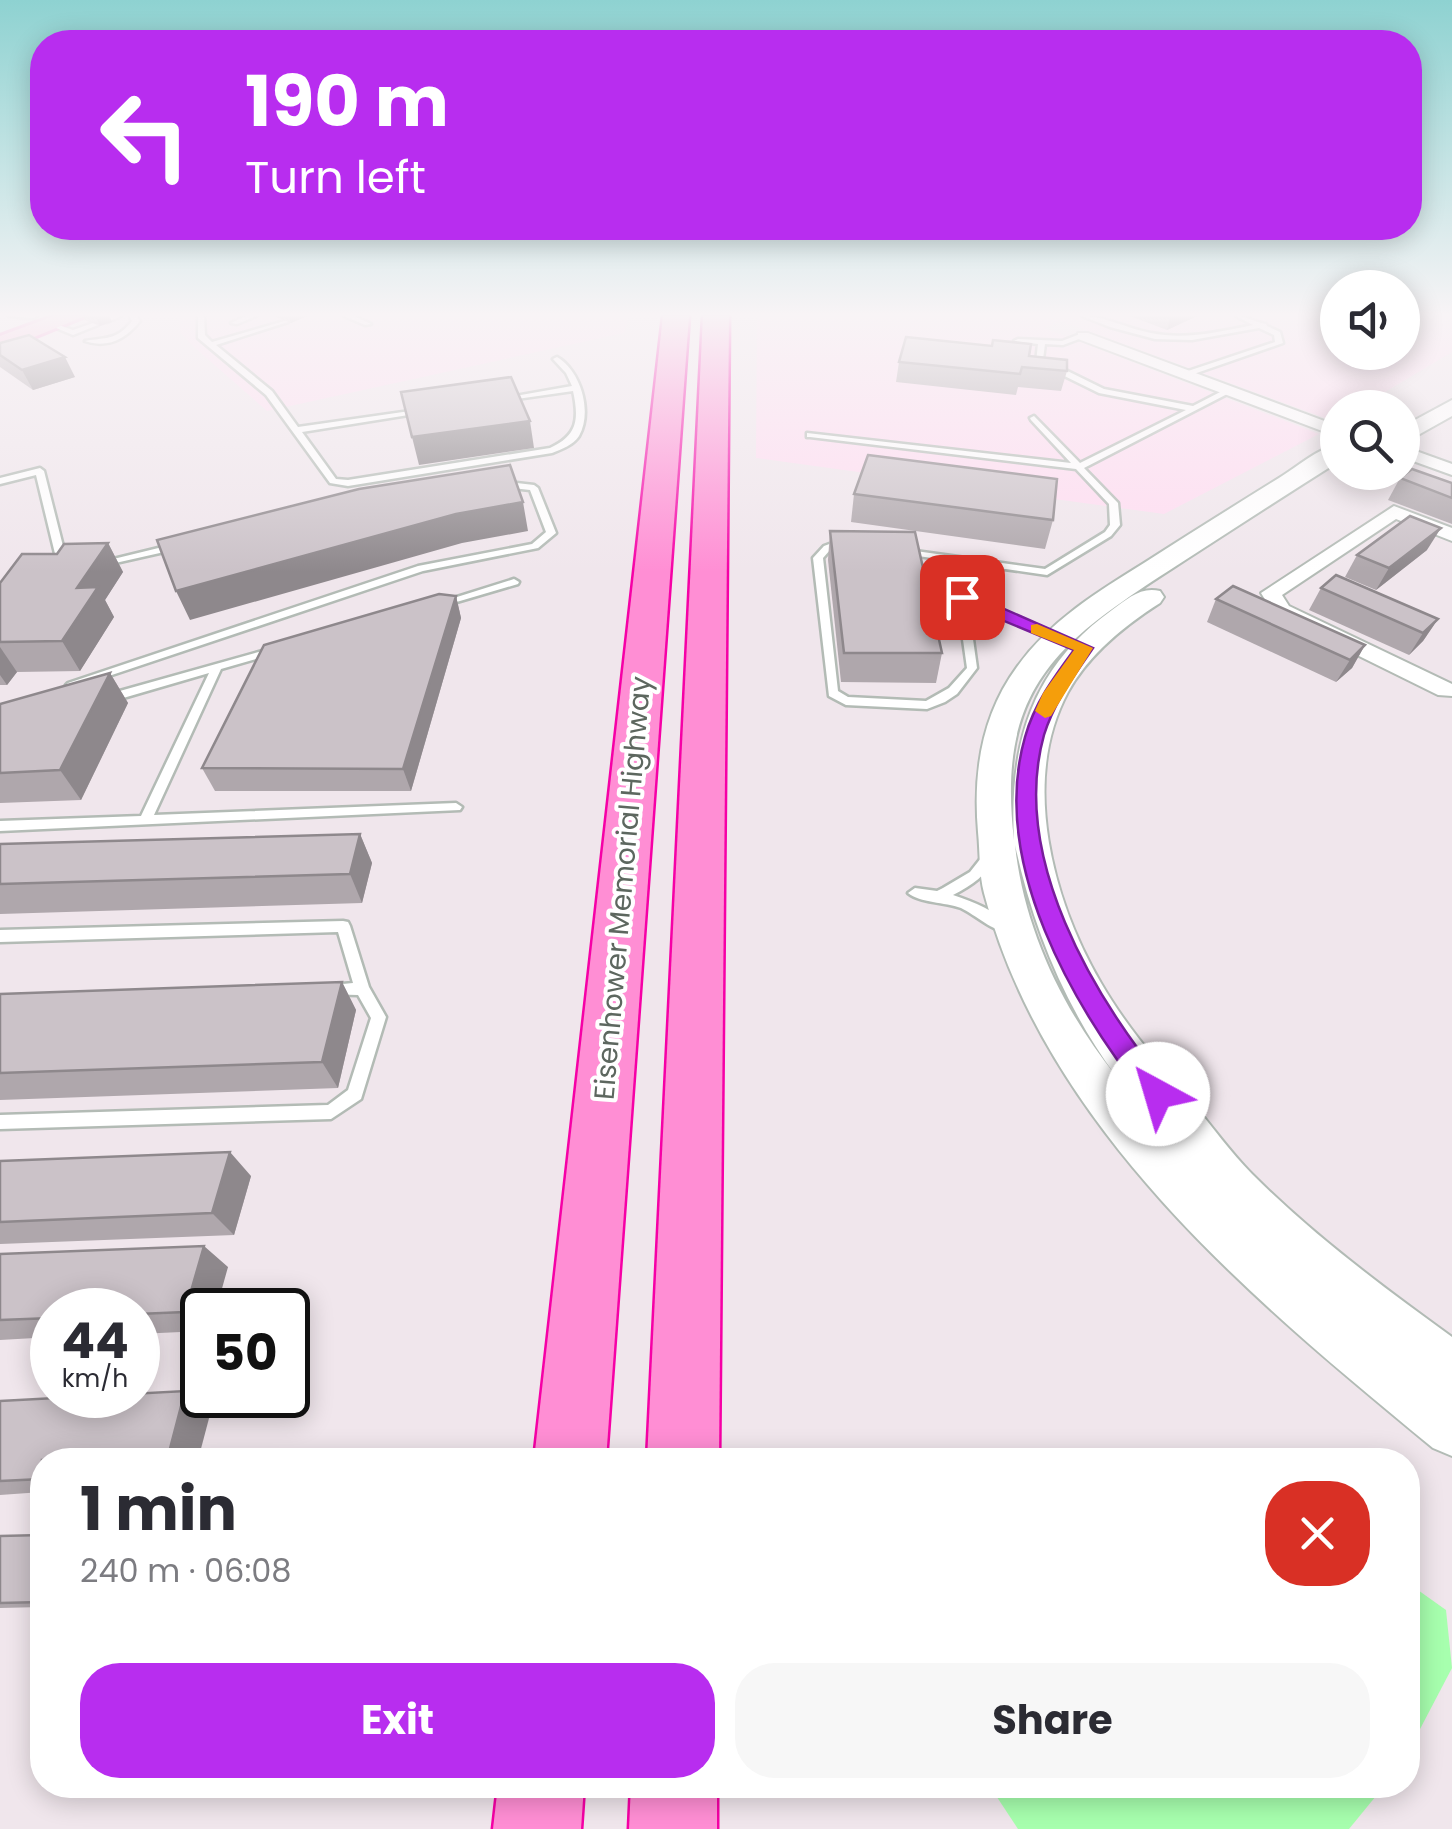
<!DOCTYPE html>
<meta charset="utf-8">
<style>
body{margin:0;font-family:Poppins,sans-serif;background:#f7f7f7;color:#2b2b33;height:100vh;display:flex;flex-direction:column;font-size:38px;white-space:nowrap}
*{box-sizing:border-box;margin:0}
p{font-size:32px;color:#7c7c81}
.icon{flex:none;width:55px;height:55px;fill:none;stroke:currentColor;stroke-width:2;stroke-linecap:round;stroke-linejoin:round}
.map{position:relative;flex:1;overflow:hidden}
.side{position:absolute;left:30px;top:1448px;width:1390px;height:350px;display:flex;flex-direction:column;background:#fff;border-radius:40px;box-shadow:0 5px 25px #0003}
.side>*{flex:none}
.hud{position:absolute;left:30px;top:30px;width:1392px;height:210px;border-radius:40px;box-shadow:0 5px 25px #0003;background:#b82def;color:#fff;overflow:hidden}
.controls{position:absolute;left:1320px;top:270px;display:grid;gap:20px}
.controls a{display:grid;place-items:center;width:100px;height:100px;border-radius:50%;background:#fff;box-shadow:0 5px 25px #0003;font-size:50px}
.speed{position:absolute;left:30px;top:1288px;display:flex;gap:20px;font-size:50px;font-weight:700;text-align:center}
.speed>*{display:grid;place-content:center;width:130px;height:130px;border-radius:50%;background:#fff;box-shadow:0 5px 25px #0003;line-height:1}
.speed small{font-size:25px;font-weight:400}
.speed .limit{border:5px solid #111;border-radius:15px;background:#fff;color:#111}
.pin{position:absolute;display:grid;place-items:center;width:85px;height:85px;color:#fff;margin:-42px;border-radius:20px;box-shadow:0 5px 15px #0006}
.me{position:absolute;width:110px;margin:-55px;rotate:321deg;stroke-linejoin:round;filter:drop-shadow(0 0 8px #0008)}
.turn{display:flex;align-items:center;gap:35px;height:210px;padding:0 50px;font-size:45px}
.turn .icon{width:130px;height:130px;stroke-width:2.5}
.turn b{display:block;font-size:70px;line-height:85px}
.round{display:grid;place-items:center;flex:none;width:105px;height:105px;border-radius:40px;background:#f7f7f7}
.headline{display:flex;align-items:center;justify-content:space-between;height:170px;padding:0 50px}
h1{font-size:60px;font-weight:700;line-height:75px}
.primary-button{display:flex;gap:20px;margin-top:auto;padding:20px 50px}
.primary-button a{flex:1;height:115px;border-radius:40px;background:#b82def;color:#fff;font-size:40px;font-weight:700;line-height:115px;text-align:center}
.primary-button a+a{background:#f7f7f7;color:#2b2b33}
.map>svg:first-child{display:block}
.commercial{fill:#ffdcf1}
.water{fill:#a7ffae}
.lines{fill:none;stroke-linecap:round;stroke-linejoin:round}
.service-casing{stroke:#b3bbb5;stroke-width:5}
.minor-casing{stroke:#b3bbb5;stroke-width:4}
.secondary-casing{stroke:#b2bbb5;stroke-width:4}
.primary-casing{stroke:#f659be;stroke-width:6}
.motorway-casing{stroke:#f600a6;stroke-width:5}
.service{fill:#fff;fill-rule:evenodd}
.minor{fill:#fff;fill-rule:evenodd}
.secondary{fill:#fff;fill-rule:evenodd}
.primary{fill:#ffacd8;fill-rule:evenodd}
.motorway{fill:#ff8ed4;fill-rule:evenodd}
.wall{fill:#afa7ac}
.shaded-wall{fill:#8e888c}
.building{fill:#cbc2c8;stroke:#8e888c;stroke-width:2.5}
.route{fill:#b82def;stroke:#781d9b;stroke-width:2.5}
.slow{fill:#f59e0b}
.labels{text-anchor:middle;stroke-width:8;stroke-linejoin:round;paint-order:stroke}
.street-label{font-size:28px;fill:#5d675f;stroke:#fff}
</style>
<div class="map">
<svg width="1452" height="1829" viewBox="0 0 1452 1829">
<rect width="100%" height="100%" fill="#f0e6ec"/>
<!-- commercial -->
<g class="commercial">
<polygon points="180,316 629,316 624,333 267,411 194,347 180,332"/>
<polygon points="757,316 1337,316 1338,352 1402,352 1403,316 1452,316 1452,352 1360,407 1338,408 1336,422 1061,321 1044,328 1319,434 1164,514 756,458"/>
</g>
<!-- water -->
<g class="water">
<polygon points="1408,1583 1446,1610 1452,1668 1408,1752"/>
<polygon points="989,1785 1385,1785 1349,1829 1018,1829"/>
</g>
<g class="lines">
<defs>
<g id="service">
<polygon points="9,316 37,316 34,318"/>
<polygon points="110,316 121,316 107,322 103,320"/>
<path d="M130 316H137L140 321C126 339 107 349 85 341 106 337 116 341 132 321Z"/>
<path d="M198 316H204L205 335 212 342 288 320V322L216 345 272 391 298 427 424 409 425 411 421 413 302 432 336 479 348 480 550 448C578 435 579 419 573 391L502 401 498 399 572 386 566 373 553 359 557 357C580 370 593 411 579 436 573 445 562 449 552 453L348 486 330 483 266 395 198 338Z"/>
<polygon points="246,316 256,316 237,324 231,323"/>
<polygon points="344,316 354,316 371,324 365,325"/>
<path d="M1082 316C1105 316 1128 329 1151 333 1185 340 1219 332 1253 325L1236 316C1247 316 1256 323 1266 324L1267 326 1280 332 1283 343 1188 376H1185V372L1275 342 1274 335 1259 328 1192 340 1155 339 1110 327Z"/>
<polygon points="96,322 98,325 73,335 49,325 53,323 73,330"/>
<polygon points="1080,334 1087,336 1063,345 1045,344 1043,359 1104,389 1193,406 1226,389 1233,391 1084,468 1118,503 1120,525 1111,536 1047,575 956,562 967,595 1064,637 1064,641 1056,641 968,603 977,668 957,694 945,702 927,709 846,705 829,696 813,558 824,546 843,539 848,542 830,550 823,558 838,691 848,697 926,701 949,688 967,668 957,597 946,560 904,554 899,551 901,549 1045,569 1105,532 1110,525 1109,504 1076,469 810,437 807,437 807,433 1071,463 1031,420 1030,418 1034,416 1080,463 1186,410 1099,393 1036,362 1038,344 1014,341 1018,339 1062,341"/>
<polygon points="40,468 44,471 68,566 63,569 58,566 36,475 0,484 0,478"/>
<polygon points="499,481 534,485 538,488 556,533 538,548 423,571 76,687 68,687 66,685 68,683 418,566 532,544 546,532 530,490 496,486 496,482"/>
<polygon points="179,543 182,544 182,548 102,566 97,563"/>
<polygon points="514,579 519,582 518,584 443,606 438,603"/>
<polygon points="273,648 278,651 277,653 221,669 154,815 456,803 462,807 460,810 0,831 0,821 141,816 209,673 106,703 102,702 102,696"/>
<path d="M990 851 997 856C986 875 973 885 953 895 974 902 997 911 1012 928L1010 932C994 933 976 915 961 908 945 902 920 903 908 893L915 888 937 891 943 888 970 872 985 853Z"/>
<polygon points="343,921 348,922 350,926 369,987 386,1017 361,1099 331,1119 0,1129 0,1115 328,1105 348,1090 371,1018 358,995 322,994 320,990 322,986 353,983 338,932 0,942 0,930"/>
</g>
<g id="minor">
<polygon points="1078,333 1088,333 1338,426 1338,437 1078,339"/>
<polygon points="1402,446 1452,464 1452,475 1402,457"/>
<polygon points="1394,506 1452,528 1452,541 1396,519 1282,595 1289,606 1452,684 1452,696 1438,695 1274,614 1261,593"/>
</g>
<g id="secondary">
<polygon points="1452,400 1452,416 1402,444 1402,427"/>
<path d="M1338 444V462C1284 496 1230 531 1176 566 1058 642 996 687 1014 840 1009 745 1031 668 1112 610 1127 599 1141 586 1160 591L1164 597 1160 603C1124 626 1089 654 1068 692 1020 781 1053 901 1101 983 1127 1028 1160 1065 1193 1104 1213 1127 1230 1152 1252 1174 1313 1235 1383 1287 1452 1337V1456L1433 1448C1252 1299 1046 1129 984 893 979 874 980 852 978 832 973 774 981 716 1017 667 1050 621 1097 592 1144 563 1189 534 1234 506 1279 478 1297 467 1317 449 1338 444ZM1015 845C1033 928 1065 1007 1116 1076 1063 1010 1024 929 1015 845Z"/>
</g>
<polygon id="primary" points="54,316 85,316 0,351 0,336"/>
<g id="motorway">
<polygon points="663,316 689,316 606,1460 534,1460"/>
<polygon points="703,316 729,316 719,1460 647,1460"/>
<polygon points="498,1785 584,1785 581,1829 493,1829"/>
<polygon points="631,1785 717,1785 717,1829 629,1829"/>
</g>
</defs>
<!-- service casing -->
<use href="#service" class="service-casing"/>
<!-- minor casing -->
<use href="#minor" class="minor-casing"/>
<!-- secondary casing -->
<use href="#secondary" class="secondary-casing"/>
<!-- primary casing -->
<use href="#primary" class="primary-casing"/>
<!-- motorway casing -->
<use href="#motorway" class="motorway-casing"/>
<!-- service -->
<use href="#service" class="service"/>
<!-- minor -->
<use href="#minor" class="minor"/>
<!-- secondary -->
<use href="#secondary" class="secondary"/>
<!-- primary -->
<use href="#primary" class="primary"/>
<!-- motorway -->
<use href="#motorway" class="motorway"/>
</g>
<!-- wall -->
<g class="wall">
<polygon points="83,316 109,316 112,322 100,326 85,320"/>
<polygon points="274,316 307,316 291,323"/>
<polygon points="1130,316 1197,316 1167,330"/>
<polygon points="0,343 75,377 33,390 0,367"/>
<polygon points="1029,356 1067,371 1061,391 1018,387 1016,395 896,382 899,362"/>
<polygon points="1400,478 1452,483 1452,524 1388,500"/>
<polygon points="854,494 1053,520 1045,549 851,522"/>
<polygon points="830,531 942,653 936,683 841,682 828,560"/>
<polygon points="108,543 123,572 105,600 114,617 80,671 17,672 7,685 0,685 0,583 57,554"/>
<polygon points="1427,550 1376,590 1345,577 1357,555"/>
<polygon points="1321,588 1438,619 1423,641 1409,655 1309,610"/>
<polygon points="456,596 461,618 411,791 215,791 202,768"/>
<polygon points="1216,599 1365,645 1352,668 1336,682 1207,622"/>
<polygon points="110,673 128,703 81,800 0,803 0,704"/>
<polygon points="360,834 372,863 362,903 0,914 0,844"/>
<polygon points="342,982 356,1010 338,1088 0,1100 0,994"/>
<polygon points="0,1161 251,1176 234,1235 0,1244"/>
<polygon points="0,1254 228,1267 202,1310 202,1331 138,1334 138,1310 52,1310 52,1337 0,1340"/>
<polygon points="185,1391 212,1407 42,1460 42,1492 0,1495 0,1401"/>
<polygon points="42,1535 42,1607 0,1608 0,1536"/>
</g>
<!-- shaded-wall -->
<g class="shaded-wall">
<polygon points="106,316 109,316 112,322 100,326 97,320"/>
<polygon points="289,316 307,316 291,323"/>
<polygon points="1171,316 1197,316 1167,330"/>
<polygon points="65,357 75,377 33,390 22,370"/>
<polygon points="530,421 534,448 419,465 412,437"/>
<polygon points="523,502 528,531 462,543 190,620 176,591 456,514"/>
<polygon points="1441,528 1427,550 1376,590 1389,568"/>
<polygon points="108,543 123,572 105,600 114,617 80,671 62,641 77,588"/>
<polygon points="456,596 461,618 411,791 403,769"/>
<polygon points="1438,619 1423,641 1409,655 1423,633"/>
<polygon points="1365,645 1352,668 1336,682 1350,660"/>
<polygon points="0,647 17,672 7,685 0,675"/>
<polygon points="110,673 128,703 81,800 60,770"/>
<polygon points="360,834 372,863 362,903 350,874"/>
<polygon points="342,982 356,1010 338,1088 322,1062"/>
<polygon points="230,1152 251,1176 234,1235 212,1213"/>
<polygon points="204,1246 228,1267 216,1310 202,1310 202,1325 185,1312"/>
<polygon points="185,1391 212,1407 198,1460 167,1460"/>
</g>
<!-- building -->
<g class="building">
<polygon points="29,335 65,357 22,370 0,355 0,343"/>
<polygon points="906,337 992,346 993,340 1031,344 1029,356 1067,360 1067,371 1022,367 1020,374 899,362"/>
<polygon points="511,377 530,421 412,437 401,392"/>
<polygon points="868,455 1057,479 1053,520 854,494"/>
<polygon points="510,465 523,502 456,514 176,591 157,540 359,489"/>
<polygon points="1412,469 1452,483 1452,498 1400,478"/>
<polygon points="1410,516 1441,528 1389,568 1357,555"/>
<polygon points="830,531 915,532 942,653 844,653"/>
<polygon points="108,543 77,588 98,587 62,641 0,642 0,583 22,554 57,554 64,544"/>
<polygon points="1336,575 1438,619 1423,633 1321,588"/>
<polygon points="1233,586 1365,645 1350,660 1216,599"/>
<polygon points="439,594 456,596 403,769 202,768 264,645"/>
<polygon points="110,673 60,770 0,773 0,704"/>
<polygon points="360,834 350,874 0,884 0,844"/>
<polygon points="342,982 322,1062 0,1073 0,994"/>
<polygon points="230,1152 212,1213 0,1222 0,1161"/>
<polygon points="204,1246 185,1312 138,1314 138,1310 52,1310 52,1318 0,1320 0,1254"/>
<polygon points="185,1391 167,1460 42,1460 42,1479 0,1481 0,1401"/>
<polygon points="42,1535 42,1602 0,1603 0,1536"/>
</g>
<!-- sky -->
<linearGradient id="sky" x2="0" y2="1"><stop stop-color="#8ed2d1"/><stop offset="0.55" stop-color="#f8f4f6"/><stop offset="1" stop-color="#f8f4f6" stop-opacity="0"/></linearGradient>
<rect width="1452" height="572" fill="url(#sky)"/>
<!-- route -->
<path class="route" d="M956 593H968L1093 648C1074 676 1054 702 1044 735 1010 857 1093 996 1167 1086L1171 1094 1167 1102 1158 1106 1149 1102C1073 1007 989 863 1025 737 1034 704 1054 677 1074 650L956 601Z"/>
<!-- slow -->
<polygon class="slow" points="1037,624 1093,648 1051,716 1045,718 1035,711 1043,693 1074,650 1031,633 1031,625"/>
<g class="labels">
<!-- street labels -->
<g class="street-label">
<text transform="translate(622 888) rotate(-85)" y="10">Eisenhower Memorial Highway</text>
</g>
</g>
</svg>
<div class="controls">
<a><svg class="icon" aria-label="sound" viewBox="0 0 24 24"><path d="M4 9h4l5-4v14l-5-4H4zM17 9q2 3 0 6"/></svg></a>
<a><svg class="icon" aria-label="search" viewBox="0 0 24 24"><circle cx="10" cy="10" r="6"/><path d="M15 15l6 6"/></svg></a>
</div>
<div class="speed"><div>44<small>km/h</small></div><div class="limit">50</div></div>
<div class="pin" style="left:962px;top:597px;background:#d93025"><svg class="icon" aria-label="arrive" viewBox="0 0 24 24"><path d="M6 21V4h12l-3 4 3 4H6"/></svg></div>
<svg class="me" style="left:1158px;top:1094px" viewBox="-20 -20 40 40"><circle r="19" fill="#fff"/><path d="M0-13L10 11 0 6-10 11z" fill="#b82def"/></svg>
<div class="hud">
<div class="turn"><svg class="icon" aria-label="left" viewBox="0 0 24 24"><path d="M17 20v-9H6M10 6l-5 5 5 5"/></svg><div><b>190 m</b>Turn left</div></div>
</div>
<section class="side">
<div class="headline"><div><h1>1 min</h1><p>240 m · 06:08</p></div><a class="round" style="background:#d93025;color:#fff"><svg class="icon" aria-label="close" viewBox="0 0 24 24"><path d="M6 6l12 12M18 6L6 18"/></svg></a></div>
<div class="primary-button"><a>Exit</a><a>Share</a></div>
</section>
</div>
